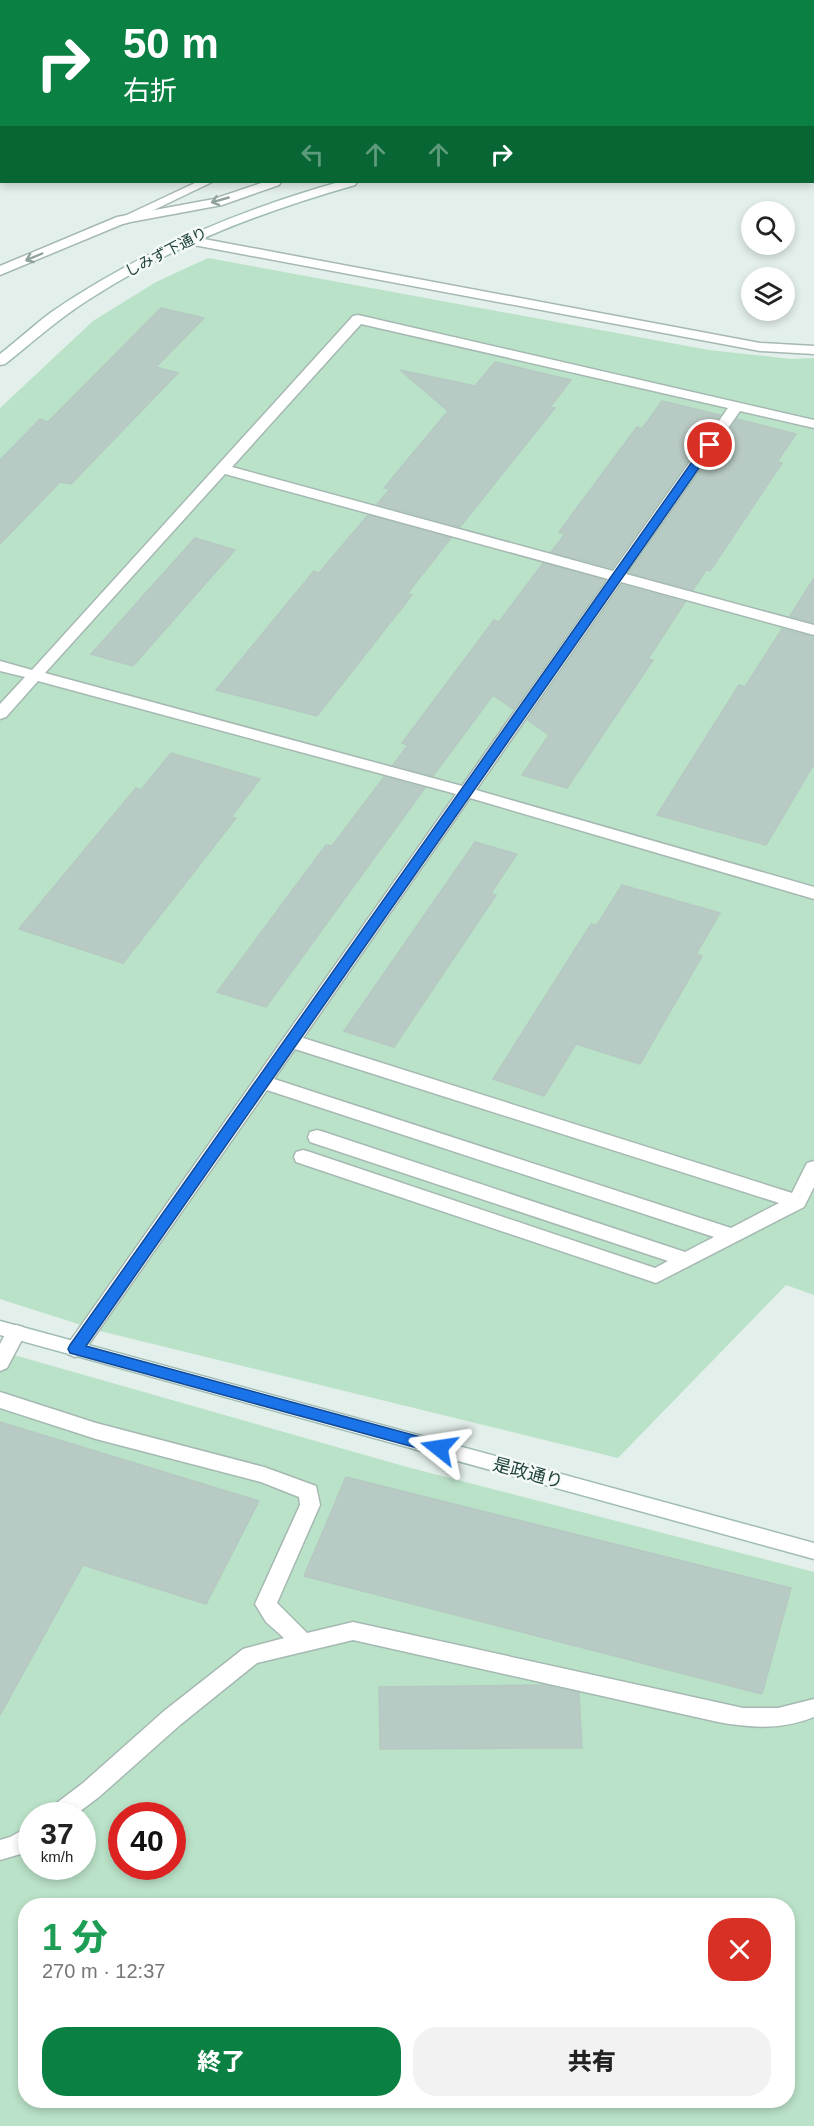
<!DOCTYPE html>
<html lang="ja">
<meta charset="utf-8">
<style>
body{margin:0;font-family:Helvetica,"Noto Sans JP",sans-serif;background:#f2f2f2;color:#222;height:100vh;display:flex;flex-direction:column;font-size:22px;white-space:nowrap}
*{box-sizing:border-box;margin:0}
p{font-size:20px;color:#767676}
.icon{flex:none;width:33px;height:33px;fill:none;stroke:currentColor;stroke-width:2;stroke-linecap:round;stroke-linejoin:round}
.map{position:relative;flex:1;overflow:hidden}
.drawer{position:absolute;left:18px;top:1898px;width:777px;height:210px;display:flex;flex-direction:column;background:#fff;border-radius:24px;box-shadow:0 3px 9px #0003}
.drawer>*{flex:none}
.hud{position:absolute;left:0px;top:0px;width:814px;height:183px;box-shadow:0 3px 9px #0003;background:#0b8043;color:#fff;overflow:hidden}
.tools{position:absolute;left:741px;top:201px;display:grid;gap:12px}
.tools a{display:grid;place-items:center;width:54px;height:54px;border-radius:50%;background:#fff;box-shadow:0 3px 9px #0003;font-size:30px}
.speed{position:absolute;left:18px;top:1802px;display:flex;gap:12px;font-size:30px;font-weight:700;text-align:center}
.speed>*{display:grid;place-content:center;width:78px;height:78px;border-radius:50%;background:#fff;box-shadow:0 3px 9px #0003;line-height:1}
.speed small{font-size:15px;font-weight:400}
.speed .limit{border:9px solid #d22;background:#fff;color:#111}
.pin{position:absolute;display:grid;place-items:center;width:51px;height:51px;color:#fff;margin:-26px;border:3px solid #fff;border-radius:50%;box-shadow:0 2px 6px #0007}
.me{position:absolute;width:66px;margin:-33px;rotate:285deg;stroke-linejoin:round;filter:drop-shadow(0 0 4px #0008)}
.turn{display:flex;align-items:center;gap:21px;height:126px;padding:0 24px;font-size:27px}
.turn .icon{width:78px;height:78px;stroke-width:2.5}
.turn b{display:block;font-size:42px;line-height:51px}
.lanes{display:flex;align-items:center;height:57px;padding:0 24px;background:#0003;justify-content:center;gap:30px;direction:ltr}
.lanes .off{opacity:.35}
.round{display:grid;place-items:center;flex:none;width:63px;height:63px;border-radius:24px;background:#f2f2f2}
.head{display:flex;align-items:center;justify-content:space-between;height:102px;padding:0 24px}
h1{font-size:36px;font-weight:800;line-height:45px;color:#1e9e55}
.button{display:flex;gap:12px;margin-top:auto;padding:12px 24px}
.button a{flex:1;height:69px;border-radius:24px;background:#0b8043;color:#fff;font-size:24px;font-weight:800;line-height:69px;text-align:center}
.button a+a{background:#f2f2f2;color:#222}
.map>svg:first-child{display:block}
.green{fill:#bae2c8;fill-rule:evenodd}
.building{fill:#b8cac4;stroke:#b5c9c2;stroke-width:1.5}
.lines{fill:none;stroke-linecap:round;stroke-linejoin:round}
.lane-casing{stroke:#a5b8b2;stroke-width:3}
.street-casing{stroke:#a5b8b2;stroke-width:3}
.secondary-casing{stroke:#a0bcb4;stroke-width:3}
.lane{fill:#fff;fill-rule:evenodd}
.street{fill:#fff;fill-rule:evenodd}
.secondary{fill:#fff;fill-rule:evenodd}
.oneway{stroke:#90a19e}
.route{fill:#1a73e8;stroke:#114b97;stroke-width:1.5}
.labels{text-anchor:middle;stroke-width:5;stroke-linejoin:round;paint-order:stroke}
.far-street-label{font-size:15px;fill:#20433c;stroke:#f5faf8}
.street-label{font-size:18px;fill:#20433c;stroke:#f5faf8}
</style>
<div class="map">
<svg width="814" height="2126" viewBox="0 0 814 2126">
<rect width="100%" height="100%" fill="#e3efea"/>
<!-- green -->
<g class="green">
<polygon points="208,258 709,350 791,359 814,358 814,1295 786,1285 618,1458 100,1331 0,1299 0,408 93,321 156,282"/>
<path d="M0 1351 407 1467 814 1572V2126H0ZM32 1815H82V1866H32ZM122 1815H172V1866H122ZM26 1905H788V2100H26Z"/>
</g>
<!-- building -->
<g class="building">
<polygon points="161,308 204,318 156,367 178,373 71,484 60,482 0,544 0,460 40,419 48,422"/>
<polygon points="495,362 571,380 550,407 555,408 460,527 377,504 390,489 384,488 448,411 400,370 475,386"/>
<polygon points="662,401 720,415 612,568 551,552 565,534 559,532 637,427 642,429"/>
<polygon points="737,419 796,434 777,462 782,463 710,571 706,570 693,590 630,573"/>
<polygon points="368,515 451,538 407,594 412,595 317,716 216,690 314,571 319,573"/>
<polygon points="195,538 235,550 133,666 91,654"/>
<polygon points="543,563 604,580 513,709 493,695 433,776 393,765 408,745 402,743 494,620 499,622"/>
<polygon points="814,578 814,623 790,616"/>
<polygon points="622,585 685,602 648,659 653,660 567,788 522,775 549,735 528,720"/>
<polygon points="782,629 814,637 814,764 766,845 657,815 739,685 745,687"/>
<polygon points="171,753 260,779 231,817 236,818 123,963 19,929 136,788 141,790"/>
<polygon points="384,777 425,788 266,1007 217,992 326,845 332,846"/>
<polygon points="475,842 517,854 491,893 496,895 394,1047 344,1031"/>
<polygon points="622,885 720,913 696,954 702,956 640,1064 576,1044 544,1096 493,1079 591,924 597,925"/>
<polygon points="0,1422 259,1501 206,1604 83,1565 0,1715"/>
<polygon points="346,1477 791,1588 762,1694 304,1576"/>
<polygon points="543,1685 579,1693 582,1748 380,1749 379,1687"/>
</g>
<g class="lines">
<defs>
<g id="lane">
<polygon points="536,0 548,0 535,2"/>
<polygon points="197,182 212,182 127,223 122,224 116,220"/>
<path d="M358 315 814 420V428L740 411 626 574 814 625V635L621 582 476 790 814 887V899L470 798 303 1038 792 1193 807 1163 814 1161V1187L804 1207 656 1283 296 1162 294 1157 296 1152 303 1150 310 1152 655 1268 668 1261 310 1142 308 1137 310 1132 317 1130 324 1132 685 1252 714 1237 267 1090 82 1354 75 1357 68 1354 65 1349 68 1344 456 794 38 681 6 717 0 719V704L25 677 0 671V661L32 670 353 316ZM361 324 728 408 613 571 232 467ZM225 474 608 579 462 786 45 673ZM295 1049 779 1203 731 1228 274 1079Z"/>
</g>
<g id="street">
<polygon points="146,0 159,0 146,2"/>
<polygon points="345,0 358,0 344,2"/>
<polygon points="784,0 797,0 798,2 785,2"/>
<rect x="813" y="9" width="1" height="7"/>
<polygon points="264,182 281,182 279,185 222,205 125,223 0,275 0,266 117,217 214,199"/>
<polygon points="188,236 760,343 814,346 814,354 760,351 183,243 182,240"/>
<polygon points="16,1325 23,1327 26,1332 7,1368 0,1371 0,1344 9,1327"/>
<path d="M0 1392 96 1423 264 1467 316 1486 320 1505 277 1603 307 1633 353 1622 743 1708H778L814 1699V1717C781 1730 752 1728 718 1722L353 1640 257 1663 180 1725 99 1797 75 1815H47L50 1808 83 1783 164 1711 243 1649 284 1638 266 1622 255 1604 300 1505 299 1497 261 1482 96 1439 0 1408Z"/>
<polygon points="32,1825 32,1848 24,1853 0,1860 0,1840 10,1837"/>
</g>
<g id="secondary">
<polygon points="0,0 12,0 13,2 2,2"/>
<rect x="813" y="92" width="1" height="8"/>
<polygon points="2,161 2,169 0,170 0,162"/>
<path d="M339 182H357L355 185C264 211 176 244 96 295 63 315 35 340 5 364L0 365V354C18 340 35 324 53 311 141 251 237 211 339 182Z"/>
<polygon points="0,1321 814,1543 814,1559 0,1335"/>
</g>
</defs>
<!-- lane casing -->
<use href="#lane" class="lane-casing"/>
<!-- street casing -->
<use href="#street" class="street-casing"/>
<!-- secondary casing -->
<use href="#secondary" class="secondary-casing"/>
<!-- lane -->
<use href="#lane" class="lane"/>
<!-- street -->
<use href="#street" class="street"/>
<!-- secondary -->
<use href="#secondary" class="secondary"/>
</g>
<!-- one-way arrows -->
<defs><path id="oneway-shaft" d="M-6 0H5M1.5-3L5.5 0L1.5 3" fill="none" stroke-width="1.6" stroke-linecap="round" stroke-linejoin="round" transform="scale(1.5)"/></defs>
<g class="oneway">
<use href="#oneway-shaft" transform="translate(220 200) rotate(164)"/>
<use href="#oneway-shaft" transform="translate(34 257) rotate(157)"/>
</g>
<!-- route -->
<polygon class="route" points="710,441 715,445 86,1346 439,1442 444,1444 446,1448 444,1453 439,1454 70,1353 68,1349 70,1345 706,442"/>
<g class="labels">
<!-- far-street labels -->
<g class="far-street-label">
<text transform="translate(166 252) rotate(-27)" y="5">しみず下通り</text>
</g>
<!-- street labels -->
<g class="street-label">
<text transform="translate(528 1473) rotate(15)" y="6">是政通り</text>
</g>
</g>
</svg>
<div class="tools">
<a><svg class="icon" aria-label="search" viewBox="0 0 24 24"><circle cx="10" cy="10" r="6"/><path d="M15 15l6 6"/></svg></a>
<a><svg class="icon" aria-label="layers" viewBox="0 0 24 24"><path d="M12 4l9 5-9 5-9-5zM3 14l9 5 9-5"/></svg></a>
</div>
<div class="speed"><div>37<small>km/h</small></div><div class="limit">40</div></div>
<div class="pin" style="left:710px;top:445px;background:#d93025"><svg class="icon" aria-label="arrive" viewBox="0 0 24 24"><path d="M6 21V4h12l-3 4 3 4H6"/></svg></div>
<svg class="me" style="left:439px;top:1448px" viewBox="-20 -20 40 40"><path d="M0-17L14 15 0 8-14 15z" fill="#1a73e8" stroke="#fff" stroke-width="4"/></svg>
<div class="hud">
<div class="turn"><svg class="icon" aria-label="right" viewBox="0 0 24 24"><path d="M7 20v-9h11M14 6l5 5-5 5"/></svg><div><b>50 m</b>右折</div></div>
<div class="lanes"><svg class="icon off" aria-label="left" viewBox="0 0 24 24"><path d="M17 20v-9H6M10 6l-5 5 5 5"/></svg><svg class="icon off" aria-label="ahead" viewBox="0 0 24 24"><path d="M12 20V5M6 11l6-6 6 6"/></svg><svg class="icon off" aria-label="ahead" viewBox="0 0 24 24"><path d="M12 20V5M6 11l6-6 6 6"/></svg><svg class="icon" aria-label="right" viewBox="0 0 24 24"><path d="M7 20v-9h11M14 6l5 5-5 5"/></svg></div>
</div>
<section class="drawer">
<div class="head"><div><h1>1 分</h1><p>270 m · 12:37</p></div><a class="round" style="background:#d93025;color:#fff"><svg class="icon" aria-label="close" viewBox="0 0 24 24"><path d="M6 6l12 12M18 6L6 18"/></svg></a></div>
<div class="button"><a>終了</a><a>共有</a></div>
</section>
</div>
